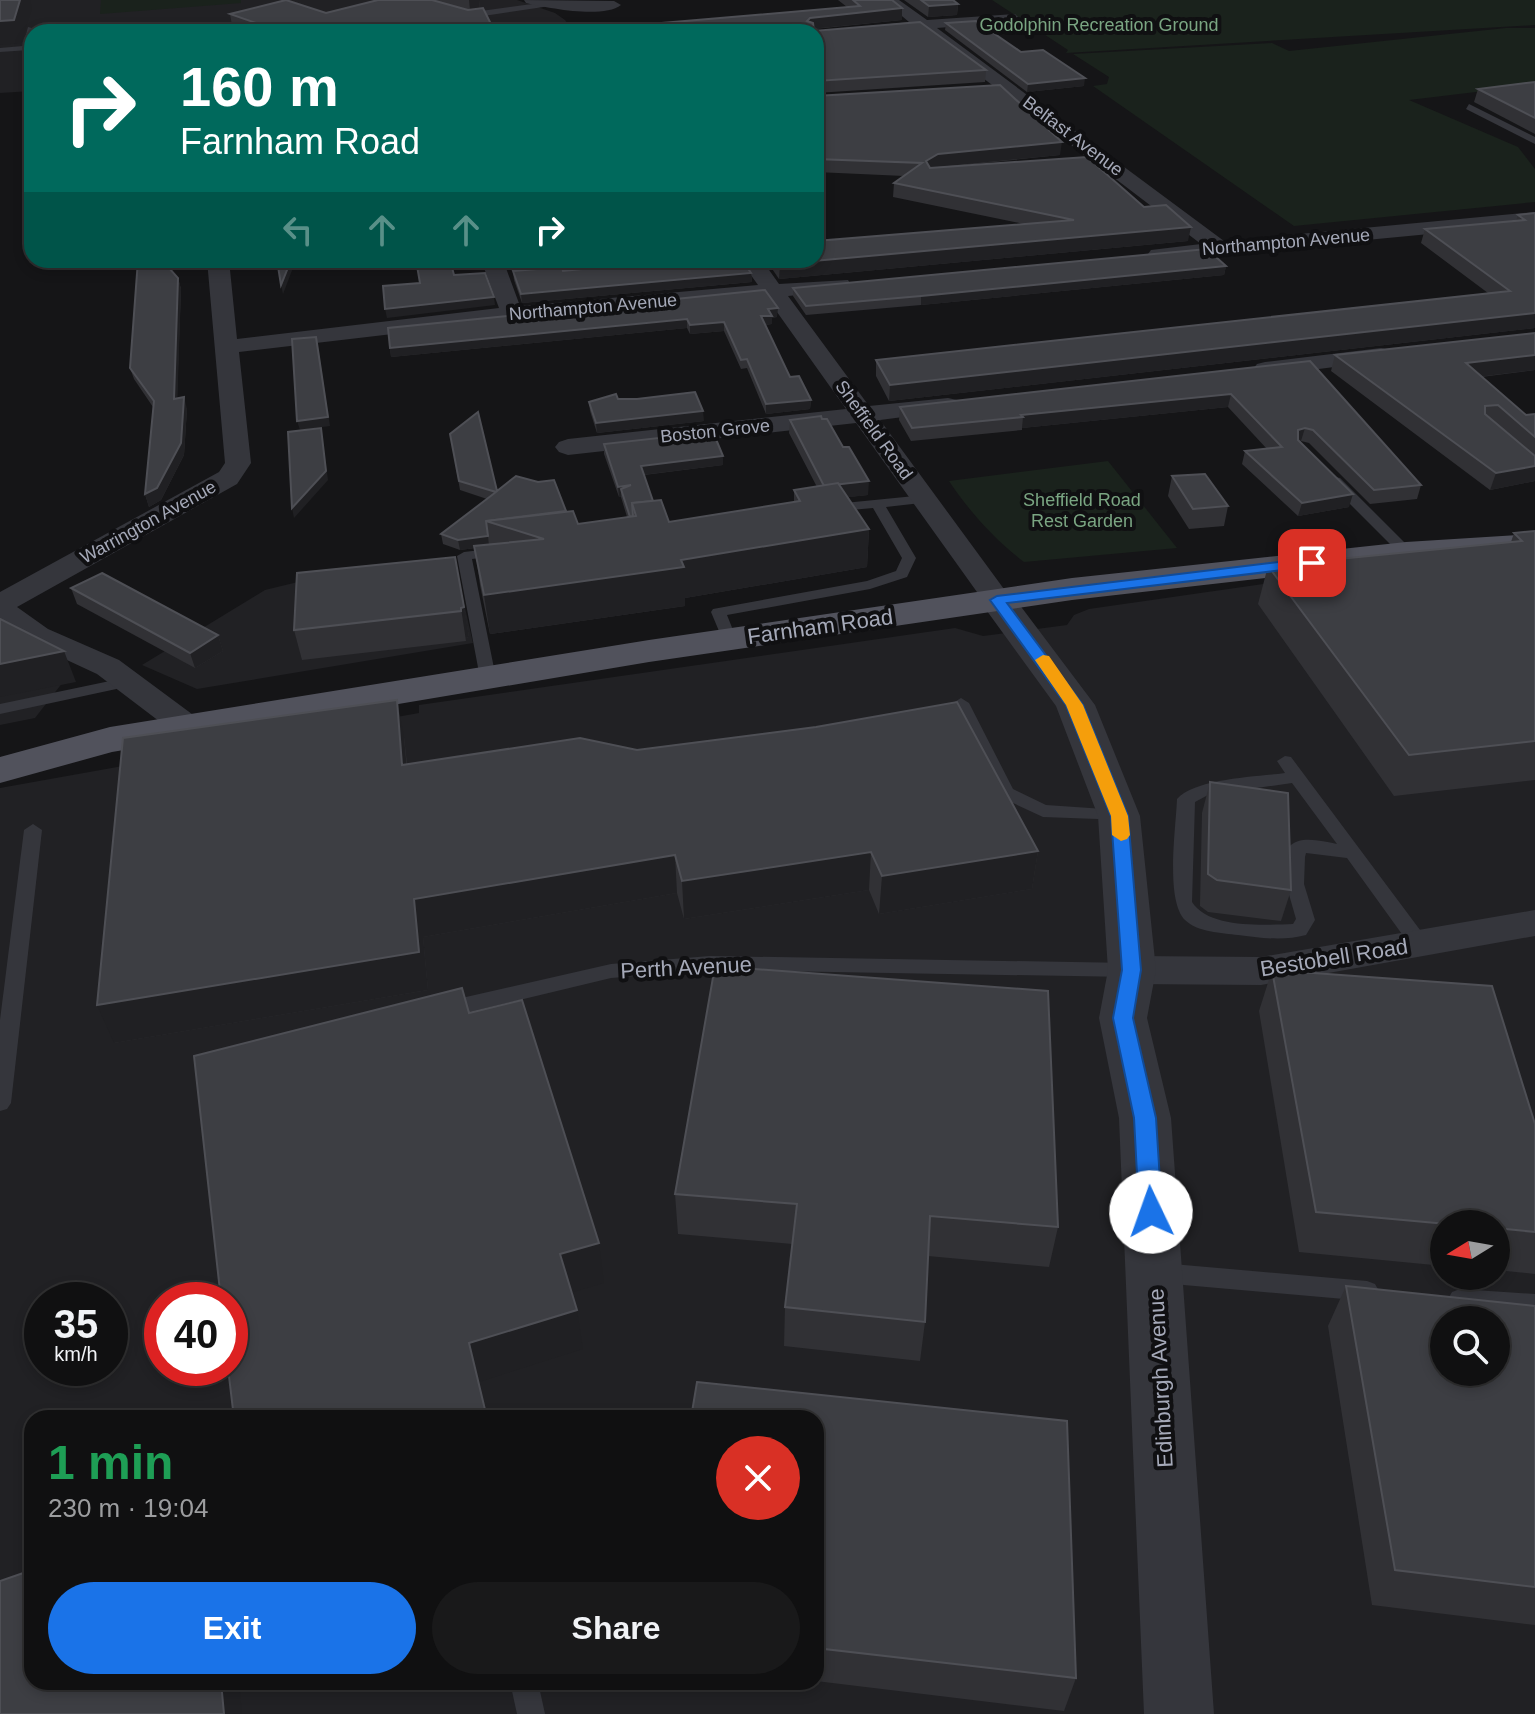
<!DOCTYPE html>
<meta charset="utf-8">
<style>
body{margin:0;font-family:Helvetica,sans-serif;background:#19191a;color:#f1f3f6;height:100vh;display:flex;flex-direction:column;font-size:30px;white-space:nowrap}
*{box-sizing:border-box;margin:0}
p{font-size:26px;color:#9c9d9f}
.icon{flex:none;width:44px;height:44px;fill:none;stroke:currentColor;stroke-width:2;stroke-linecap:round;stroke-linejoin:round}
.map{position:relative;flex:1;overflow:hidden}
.details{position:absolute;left:24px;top:1410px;width:800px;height:280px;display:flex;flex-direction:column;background:#101011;border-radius:24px;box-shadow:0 4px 12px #0003,0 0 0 2px #303031}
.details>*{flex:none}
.banner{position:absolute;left:24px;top:24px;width:800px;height:244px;border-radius:24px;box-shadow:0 4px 12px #0003,0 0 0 2px #303031;background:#00695c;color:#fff;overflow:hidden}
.needle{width:52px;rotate:259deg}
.tools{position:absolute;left:1430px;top:1210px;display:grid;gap:16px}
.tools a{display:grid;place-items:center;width:80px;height:80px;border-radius:50%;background:#101011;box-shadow:0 4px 12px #0003,0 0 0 2px #303031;font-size:40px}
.speed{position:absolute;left:24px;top:1282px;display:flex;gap:16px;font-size:40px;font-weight:700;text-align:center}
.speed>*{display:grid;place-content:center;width:104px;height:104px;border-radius:50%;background:#101011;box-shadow:0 4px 12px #0003,0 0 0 2px #303031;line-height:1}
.speed small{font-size:20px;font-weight:400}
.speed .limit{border:12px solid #d22;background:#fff;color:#111}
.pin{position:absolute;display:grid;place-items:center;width:68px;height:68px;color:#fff;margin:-34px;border-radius:16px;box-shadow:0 4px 12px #0006}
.me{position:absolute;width:88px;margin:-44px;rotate:357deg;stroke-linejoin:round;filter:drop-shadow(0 0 6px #0008)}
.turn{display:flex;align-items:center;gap:28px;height:168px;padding:0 24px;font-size:36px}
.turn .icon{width:104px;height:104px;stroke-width:2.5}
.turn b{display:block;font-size:56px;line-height:68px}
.lanes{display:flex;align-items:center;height:76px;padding:0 24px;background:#0003;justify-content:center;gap:40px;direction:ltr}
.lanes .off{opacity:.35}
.round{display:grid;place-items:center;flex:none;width:84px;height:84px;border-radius:42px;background:#19191a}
.summary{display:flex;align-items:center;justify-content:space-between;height:136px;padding:0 24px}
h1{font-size:48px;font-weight:800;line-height:60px;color:#1e9e55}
.primary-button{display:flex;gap:16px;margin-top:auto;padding:16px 24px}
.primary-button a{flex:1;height:92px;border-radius:48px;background:#1a73e8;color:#fff;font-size:32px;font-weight:800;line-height:92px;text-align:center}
.primary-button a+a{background:#19191a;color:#f1f3f6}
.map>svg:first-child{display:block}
.built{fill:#212124;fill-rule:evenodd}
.green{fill:#1a221c}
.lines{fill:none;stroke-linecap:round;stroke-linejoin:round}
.service{fill:#35363c;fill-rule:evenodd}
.minor{fill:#35363c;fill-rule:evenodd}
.tertiary{fill:#35363c;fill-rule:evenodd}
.primary{fill:#51525c;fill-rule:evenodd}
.wall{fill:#313135}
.shaded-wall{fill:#202023}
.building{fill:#3d3e43;stroke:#4e4f55;stroke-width:2;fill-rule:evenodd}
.route{fill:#1a73e8;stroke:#114b97;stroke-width:2}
.slow{fill:#f59e0b}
.labels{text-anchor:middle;stroke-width:8;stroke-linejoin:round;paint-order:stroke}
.far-park-label{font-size:18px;fill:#7aa582;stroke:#101012}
.far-street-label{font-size:18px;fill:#a5a9b8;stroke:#101012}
.street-label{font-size:22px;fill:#a5a9b8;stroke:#101012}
</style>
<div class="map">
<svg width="1535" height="1714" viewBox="0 0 1535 1714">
<rect width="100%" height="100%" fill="#151517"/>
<!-- built -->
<g class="built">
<polygon points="0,0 517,0 555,13 565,20 574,32 32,32 32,91 0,93"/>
<path d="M1535 555V1714H0V788L419 713V705L955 628 983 636 1067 625 1074 615 1089 609 1285 581ZM1444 1224H1496V1276H1444ZM42 1300H110V1368H42ZM162 1300H230V1368H162ZM1444 1320H1496V1372H1444ZM32 1418H816V1682H32Z"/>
<polygon points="368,565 378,579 456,568 473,643 197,689 142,665 265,590"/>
<polygon points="0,646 70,673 35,718 0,725"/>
</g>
<!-- green -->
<g class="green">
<polygon points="101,0 241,0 241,3 100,14"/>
<polygon points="992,0 1535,0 1535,25 1066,53 1068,50"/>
<polygon points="1506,28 1535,28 1535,85 1409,100 1518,147 1535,169 1535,202 1294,226 1093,86 1107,84 1109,77 1073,54 1272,43 1289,51"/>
<path d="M1108 461 1177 548 1024 562C996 541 968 510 949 481Z"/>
</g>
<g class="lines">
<!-- service -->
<g class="service">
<polygon points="547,2 550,6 470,18 459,14"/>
<polygon points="28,27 35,29 29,50 0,52 0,48 23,46"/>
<polygon points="1469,104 1535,137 1535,144 1466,109"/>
<polygon points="1335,477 1340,478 1411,549 1411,555 1401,555 1330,484 1328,481"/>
<polygon points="925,495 930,496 930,502 886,507 916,558 907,577 870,589 727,615 737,640 734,643 724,643 711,612 713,609 867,581 896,571 902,558 873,508 829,512 824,511 824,505"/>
<polygon points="498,548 503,549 503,555 472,559 496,678 488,683 480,678 457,556 464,552"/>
<polygon points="129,677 137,682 135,685 0,714 0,704"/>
<polygon points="961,698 969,703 1013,789 1046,805 1119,810 1125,812 1128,816 1125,820 1043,817 1000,797 953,703"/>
<path d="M1285 756 1291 757 1426 938 1429 943 1426 948H1412L1347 858 1306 853 1305 857 1304 884 1315 920 1306 935C1285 941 1259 938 1238 935 1222 933 1197 932 1185 920 1165 900 1176 828 1177 799 1196 778 1257 777 1285 773L1277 761ZM1292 783 1337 844C1321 841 1300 835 1289 847L1286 884 1296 919 1293 924C1265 925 1209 929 1192 902L1195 802 1208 795Z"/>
<polygon points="33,824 42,830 11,1103 7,1109 0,1111 0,1020 24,830"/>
<polygon points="710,956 1130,963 1137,965 1140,970 1137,975 1130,977 710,970 611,978 444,1018 437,1015 434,1010 437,1005 444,1002 611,964"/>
<polygon points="1161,1263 1367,1281 1375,1284 1379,1291 1375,1298 1367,1301 1161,1283 1153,1280 1149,1273 1153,1266"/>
<polygon points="1460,1289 1535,1294 1535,1316 1452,1306 1448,1299 1452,1292"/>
<polygon points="510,1682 538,1682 545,1714 517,1714"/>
</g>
<!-- minor -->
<g class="minor">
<path d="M524 0 614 1 621 5C603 19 548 8 526 3Z"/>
<polygon points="883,0 899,0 927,20 1015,14 1018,17 1010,22 937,28 1224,241 1535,212 1535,224 1158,260 1151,258 1148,254 1151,250 1201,244 920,30 816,40 816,32 810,32 909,22"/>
<polygon points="207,260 229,260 237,339 499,308 481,260 503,260 520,306 758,285 740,260 762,260 779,284 848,280 851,285 848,290 788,296 869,406 948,398 957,400 960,405 957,410 880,420 1012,600 1007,606 997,609 987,606 856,423 568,455 559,452 555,447 559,442 568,439 846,409 767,298 512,320 239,352 251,463 237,484 17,607 48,629 119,660 200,720 204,727 200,734 188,737 176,734 97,674 26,641 0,623 0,592 219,472 225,463"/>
<polygon points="1381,348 1389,350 1393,355 1389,360 1265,376 1257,374 1253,369 1257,364 1265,362"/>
<polygon points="1535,910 1535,936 1261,985 1132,984 1118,980 1113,970 1118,960 1132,956 1261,957"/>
</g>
<!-- tertiary -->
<polygon class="tertiary" points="997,589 1010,592 1095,705 1140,816 1156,970 1147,1018 1171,1118 1214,1714 1144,1714 1119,1118 1099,1018 1108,970 1098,816 1056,706 979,600 984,592"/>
<!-- primary -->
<polygon class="primary" points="1535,534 1535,554 1406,562 1072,600 649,662 112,752 0,783 0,757 110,727 649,640 1072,578 1406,542"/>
</g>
<!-- wall -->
<g class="wall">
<polygon points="378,0 479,0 480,8 495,32 251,32 232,25 230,14 326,13"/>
<polygon points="838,0 892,0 902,8 902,20 814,29 814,31 986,70 985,82 816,93 816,32 640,32 639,25 847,7"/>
<polygon points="904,0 953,0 958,4 957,15 928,17"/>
<polygon points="946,23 1021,52 1084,86 1027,92 945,30"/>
<polygon points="1535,82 1535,134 1474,102 1478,89"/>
<polygon points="816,96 1060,155 936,168 1144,207 1188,241 779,279 766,260 816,260 1024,224 893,197 894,183 904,176 816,172"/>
<polygon points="1535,213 1535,328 889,401 876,376 876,360 1488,293 1421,243 1425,229 1516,221 1518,215"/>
<polygon points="115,260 162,260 178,278 181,289 177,398 187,409 184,455 161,500 149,507 145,494 153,407 134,379 130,368 138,262 116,264"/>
<polygon points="1226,266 1224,275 921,305 806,315 793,296 793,288"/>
<polygon points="513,271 751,273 752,282 522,303 514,280"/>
<polygon points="777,317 772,318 772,324 765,325 790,377 811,400 810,409 766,414 747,368 741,369 724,331 690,334 687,328 391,357 388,328"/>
<polygon points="1535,333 1535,370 1481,377 1526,415 1535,414 1535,481 1490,490 1331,371 1335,355"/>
<polygon points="1310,361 1421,485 1417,499 1370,504 1309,443 1301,441 1300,442 1349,507 1298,516 1242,464 1245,451 1267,449 1228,407 1022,428 1022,430 911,441 899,420 900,407"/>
<polygon points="618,399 704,421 597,433 590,411 589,402"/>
<polygon points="790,420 868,495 848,497 869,529 867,567 685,598 685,606 490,634 480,585 475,548 460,550 443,544 441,534 487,499 460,490 450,434 497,491 566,511 578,524 627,517 621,497 619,497 604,454 604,444 723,456 723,465 644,475 653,501 669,522 794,502 794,490 817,487 789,433"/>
<polygon points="1172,476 1228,506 1224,526 1189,529 1168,496"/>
<polygon points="1535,531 1535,780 1394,796 1258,604 1268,566 1511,542 1514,533"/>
<polygon points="455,557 469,637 466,638 466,641 302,660 294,630"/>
<polygon points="71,588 218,635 223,651 195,668 77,604"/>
<polygon points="404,737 407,764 1038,851 1032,889 879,914 869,890 684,919 677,893 423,937 428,990 114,1043"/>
<polygon points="1210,782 1291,890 1281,921 1208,912 1200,906 1202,813"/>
<polygon points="1272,970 1535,1124 1535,1274 1496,1270 1496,1224 1444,1224 1444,1266 1299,1252 1259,1011"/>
<polygon points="675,1194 1058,1227 1049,1267 928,1256 925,1322 920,1361 784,1346 785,1307 792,1244 678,1234"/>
<polygon points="1346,1286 1535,1306 1535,1625 1372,1605 1328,1326"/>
<polygon points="816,1418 1076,1678 1064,1711 816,1681"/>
</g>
<!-- shaded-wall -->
<g class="shaded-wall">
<polygon points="20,0 30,0 32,8 21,43 0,45 0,21"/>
<polygon points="469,0 479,0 480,9 470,11"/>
<polygon points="958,4 957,15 928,17 929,6"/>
<polygon points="902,8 902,20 810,29 807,21 810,18"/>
<polygon points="1085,78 1084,86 1027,92 1028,84"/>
<polygon points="1062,142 1060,155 937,167 926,174 926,161 938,154"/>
<polygon points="1191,227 1188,241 779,279 780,264"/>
<polygon points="115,260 141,260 142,262 116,264"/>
<polygon points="291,260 296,260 283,294 281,285"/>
<polygon points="1226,266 1224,275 921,305 921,296"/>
<polygon points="751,273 752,282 522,303 521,294"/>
<polygon points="178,278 181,289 177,410 174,399"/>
<polygon points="494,297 495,305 387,318 385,309"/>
<polygon points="778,308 777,317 772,318 772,324 761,325 761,316 768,309"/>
<polygon points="1535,313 1535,328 889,401 890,385"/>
<polygon points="687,319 687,328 391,357 390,348"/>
<polygon points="724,322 724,331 690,334 690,325"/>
<polygon points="318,346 330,426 300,430 297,421"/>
<polygon points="1535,355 1535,370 1461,379 1466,363"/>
<polygon points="1231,394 1228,407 1022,428 1023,417 1021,415"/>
<polygon points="184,397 187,409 184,455 161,500 149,507 145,494"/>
<polygon points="811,400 810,409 766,414 766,404"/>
<polygon points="703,411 704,421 597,433 596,423"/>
<polygon points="321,428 328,480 294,518 292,508"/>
<polygon points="1305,428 1301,441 1295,443 1298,430"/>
<polygon points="723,456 723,465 642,475 641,466"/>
<polygon points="1535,466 1535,481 1490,490 1496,473"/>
<polygon points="869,481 868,495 824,500 824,487"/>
<polygon points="631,485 621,489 621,497 619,497 618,487"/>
<polygon points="1353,494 1349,507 1298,516 1302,503"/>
<polygon points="869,529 867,567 685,598 685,606 490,634 484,595 681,560"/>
<polygon points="488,536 489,546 460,550 458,540"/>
<polygon points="464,607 469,637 466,638 466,641 461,608"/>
<polygon points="218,635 223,651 195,668 190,653"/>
<polygon points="64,651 76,682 0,697 0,664"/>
<polygon points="397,700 404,737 410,802 402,765"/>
<polygon points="1038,851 1032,889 879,914 882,876"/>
<polygon points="871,852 869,890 684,919 682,881"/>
<polygon points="675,855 677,893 423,937 428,990 114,1043 97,1005 414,899"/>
<polygon points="599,1243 604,1283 567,1294 560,1254"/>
<polygon points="577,1310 583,1349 479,1382 469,1343"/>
<polygon points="221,1682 239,1682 242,1714 224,1714"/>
</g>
<!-- building -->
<g class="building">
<polygon points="0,0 20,0 14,20 0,21"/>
<polygon points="286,0 326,13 378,0 432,0 468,10 483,8 495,32 282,32 230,14"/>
<polygon points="853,0 892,0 902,8 810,18 807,21 813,23 814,31 920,22 986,70 816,81 816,32 641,32 639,25 860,6"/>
<polygon points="921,0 953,0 958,4 929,6"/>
<polygon points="976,21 1021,52 1043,50 1085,78 1028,84 946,23"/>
<polygon points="1535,82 1535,118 1478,89"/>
<polygon points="1000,85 1062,142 938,154 926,161 930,168 1087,157 1144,207 1166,205 1191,227 780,264 776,260 816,260 816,241 1074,220 894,183 922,163 816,159 816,96"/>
<polygon points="1535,213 1535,313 890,385 876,360 1510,291 1425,229 1525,220 1518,215"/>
<polygon points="1207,249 1226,266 921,296 806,306 793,288"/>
<polygon points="138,260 162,260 178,278 174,399 184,397 181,443 157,488 145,494 154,401 130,368"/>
<polygon points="277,260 291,260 281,285"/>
<polygon points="416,260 450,260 454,275 485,273 494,297 385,309 383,286 420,283"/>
<polygon points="672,260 742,260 751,273 521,294 513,271 562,267 563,271"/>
<polygon points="765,290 778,308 768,309 772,316 761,316 790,377 799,376 811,400 766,404 747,359 741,360 724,322 690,325 687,319 390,348 388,328"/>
<polygon points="1535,333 1535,355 1466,363 1526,415 1535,414 1535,437 1498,405 1485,406 1485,414 1535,456 1535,466 1496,473 1335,355"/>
<polygon points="316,337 328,417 297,421 292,339"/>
<polygon points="1310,361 1421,485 1374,490 1313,430 1305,428 1298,430 1298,440 1353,494 1302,503 1245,451 1282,447 1231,394 1021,415 1023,417 912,428 900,407"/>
<polygon points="695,392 703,411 596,423 589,402 616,394 618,399 637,399"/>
<polygon points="478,412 497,491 516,476 538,482 554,480 566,511 486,521 488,536 458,540 441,534 496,492 459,481 450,434"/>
<polygon points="821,416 822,419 827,419 843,447 849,447 869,481 824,486 790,420"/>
<polygon points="321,428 326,471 292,508 288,432"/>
<polygon points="713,432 723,456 641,466 653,501 632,503 633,516 630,517 621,489 631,485 618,487 604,444"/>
<polygon points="1205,474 1228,506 1193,509 1172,476"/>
<polygon points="838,483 869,529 681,560 684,567 484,595 474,546 544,539 486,521 573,511 578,524 636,516 632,503 661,500 669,522 800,501 794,490"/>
<polygon points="1535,531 1535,741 1409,755 1268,566 1522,541 1514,533"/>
<polygon points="455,557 464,607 461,608 461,611 294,630 297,573"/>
<polygon points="102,573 218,635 190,653 71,588"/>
<polygon points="0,619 64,651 0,664"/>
<polygon points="397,700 402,765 580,738 637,750 816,727 957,702 1038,851 882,876 871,852 682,881 675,855 414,899 419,952 97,1005 123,738"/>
<polygon points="1210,782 1288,793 1291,890 1217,880 1208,874"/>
<polygon points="715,966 1048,991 1058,1227 930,1216 925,1322 785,1307 797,1204 675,1194"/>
<polygon points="1272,970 1492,986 1535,1124 1535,1232 1496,1228 1496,1224 1447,1224 1316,1212"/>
<polygon points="462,988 469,1013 522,1000 599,1243 560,1254 577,1310 469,1343 487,1418 234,1418 228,1368 230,1368 230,1300 221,1300 194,1056"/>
<path d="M1346 1286 1535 1306V1587L1395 1570ZM1444 1320H1496V1372H1444Z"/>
<polygon points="697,1382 1067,1421 1076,1678 816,1648 816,1418 691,1418"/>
<polygon points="32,1570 32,1682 221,1682 224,1714 0,1714 0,1581"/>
</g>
<!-- route -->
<polygon class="route" points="1312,558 1317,560 1317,566 1007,603 1083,705 1128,816 1141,970 1133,1018 1156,1118 1162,1212 1159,1219 1151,1221 1143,1219 1139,1212 1134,1118 1113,1018 1122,970 1111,816 1066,705 990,600 997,596"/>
<!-- slow -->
<polygon class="slow" points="1043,655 1049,656 1083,705 1128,816 1130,835 1127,839 1121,841 1112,835 1111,816 1066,705 1035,660"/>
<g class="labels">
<!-- far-park labels -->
<g class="far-park-label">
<text x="1099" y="31">Godolphin Recreation Ground</text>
<text x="1082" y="506">Sheffield Road<tspan x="1082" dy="21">Rest Garden</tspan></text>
</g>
<!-- far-street labels -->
<g class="far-street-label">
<text transform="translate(1073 136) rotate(37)" y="6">Belfast Avenue</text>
<text transform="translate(1286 242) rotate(-5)" y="6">Northampton Avenue</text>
<text transform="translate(593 307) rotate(-5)" y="6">Northampton Avenue</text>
<text transform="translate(874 430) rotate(54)" y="6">Sheffield Road</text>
<text transform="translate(715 431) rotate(-6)" y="6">Boston Grove</text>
<text transform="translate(148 522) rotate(-29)" y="6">Warrington Avenue</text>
</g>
<!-- street labels -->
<g class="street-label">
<text transform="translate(820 626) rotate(-8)" y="8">Farnham Road</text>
<text transform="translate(1334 957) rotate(-9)" y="8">Bestobell Road</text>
<text transform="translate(686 967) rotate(-3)" y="8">Perth Avenue</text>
<text transform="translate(1160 1378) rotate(-93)" y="8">Edinburgh Avenue</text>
</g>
</g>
</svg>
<div class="tools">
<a><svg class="needle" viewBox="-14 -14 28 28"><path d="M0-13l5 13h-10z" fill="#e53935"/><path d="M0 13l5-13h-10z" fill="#9c9d9f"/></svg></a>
<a><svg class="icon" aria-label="search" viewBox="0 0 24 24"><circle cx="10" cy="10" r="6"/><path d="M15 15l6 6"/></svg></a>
</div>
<div class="speed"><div>35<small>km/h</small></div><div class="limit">40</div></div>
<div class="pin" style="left:1312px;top:563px;background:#d93025"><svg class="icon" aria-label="arrive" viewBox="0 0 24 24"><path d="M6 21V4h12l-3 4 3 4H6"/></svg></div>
<svg class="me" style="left:1151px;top:1212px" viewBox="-20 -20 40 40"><circle r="19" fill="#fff"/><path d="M0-13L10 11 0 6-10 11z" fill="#1a73e8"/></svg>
<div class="banner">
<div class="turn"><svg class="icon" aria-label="right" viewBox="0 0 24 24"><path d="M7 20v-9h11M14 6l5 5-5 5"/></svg><div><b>160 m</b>Farnham Road</div></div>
<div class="lanes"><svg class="icon off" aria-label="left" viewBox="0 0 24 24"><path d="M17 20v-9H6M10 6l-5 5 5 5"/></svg><svg class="icon off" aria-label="ahead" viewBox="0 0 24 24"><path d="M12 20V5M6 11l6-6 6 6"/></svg><svg class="icon off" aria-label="ahead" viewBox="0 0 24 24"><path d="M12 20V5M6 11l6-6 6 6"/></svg><svg class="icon" aria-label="right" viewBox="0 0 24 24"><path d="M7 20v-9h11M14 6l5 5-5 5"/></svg></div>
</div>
<section class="details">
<div class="summary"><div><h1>1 min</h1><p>230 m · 19:04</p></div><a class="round" style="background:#d93025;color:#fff"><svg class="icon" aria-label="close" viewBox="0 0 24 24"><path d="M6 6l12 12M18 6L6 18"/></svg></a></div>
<div class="primary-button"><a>Exit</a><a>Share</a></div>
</section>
</div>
